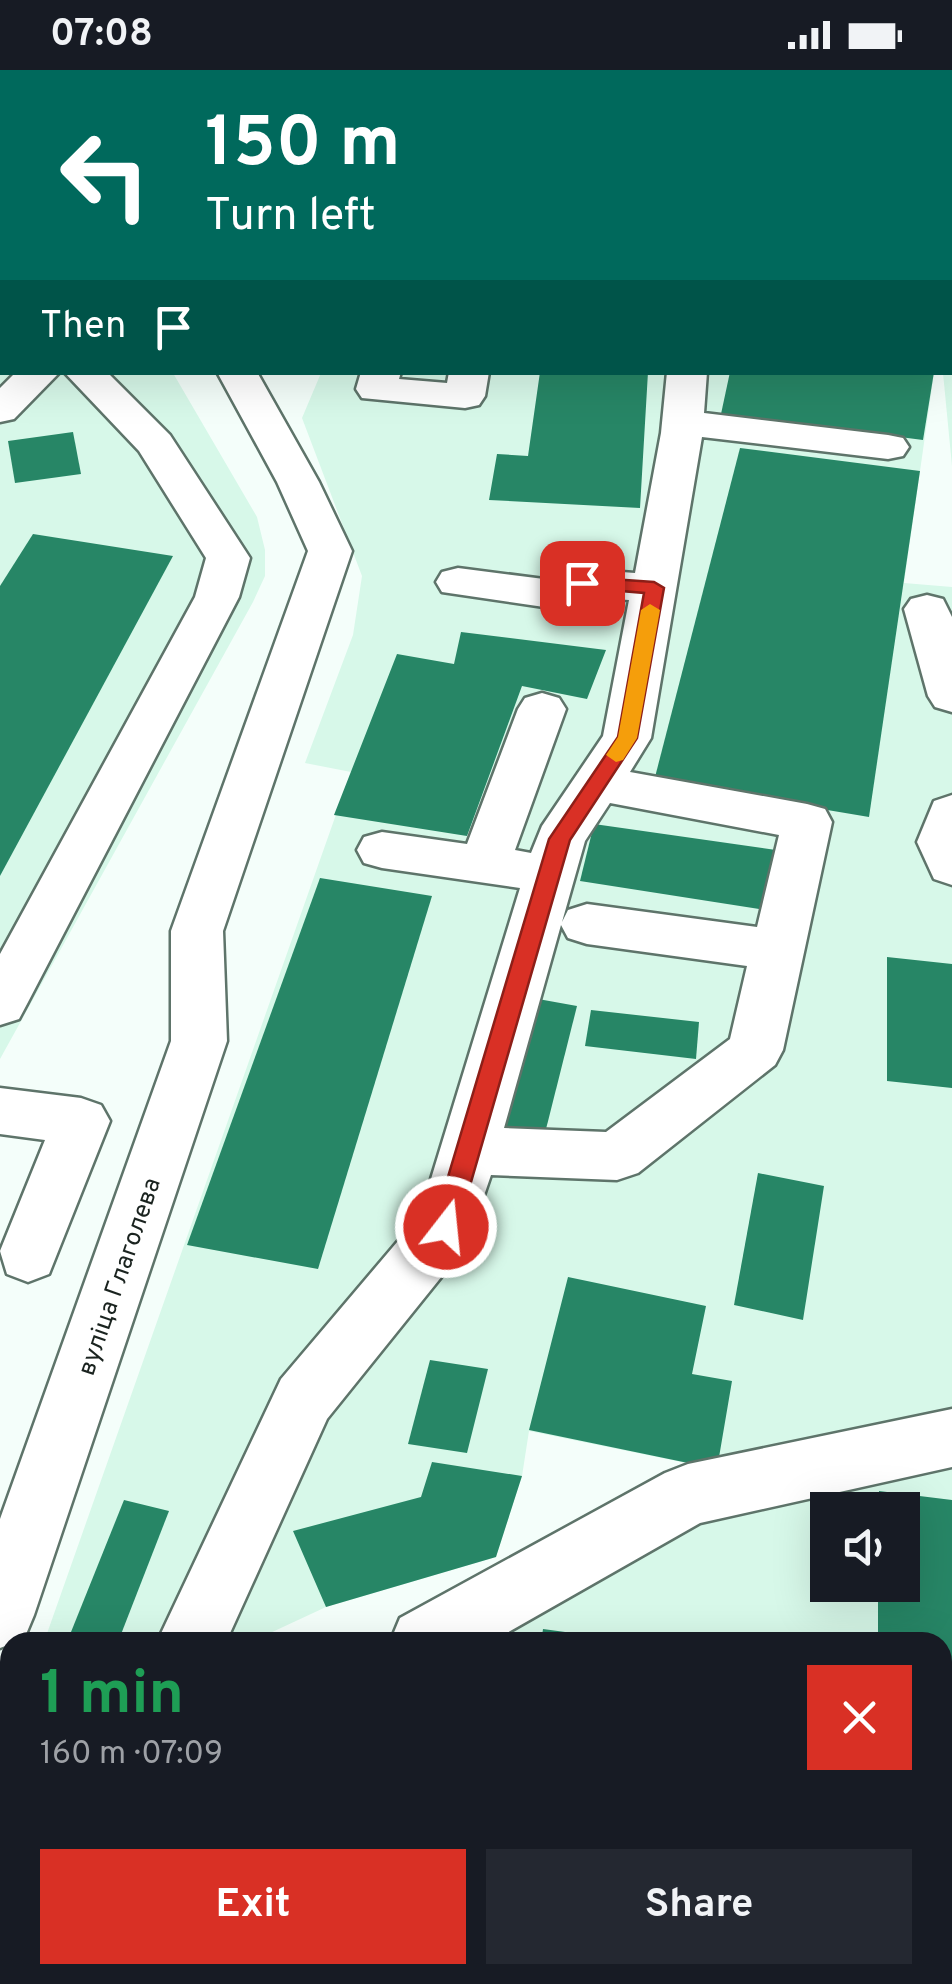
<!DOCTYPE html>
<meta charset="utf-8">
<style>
body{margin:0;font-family:Overpass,sans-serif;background:#242831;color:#f1f3f6;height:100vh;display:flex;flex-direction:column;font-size:38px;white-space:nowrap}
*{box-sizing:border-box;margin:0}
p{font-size:32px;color:#9ea1a6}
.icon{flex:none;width:55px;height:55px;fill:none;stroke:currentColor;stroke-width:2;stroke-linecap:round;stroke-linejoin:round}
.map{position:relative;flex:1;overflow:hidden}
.drawer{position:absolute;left:0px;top:1562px;width:952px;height:352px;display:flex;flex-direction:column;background:#171b24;border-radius:30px 30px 0 0;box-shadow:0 10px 40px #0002}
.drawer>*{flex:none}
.guide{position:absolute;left:0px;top:0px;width:952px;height:305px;box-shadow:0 10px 40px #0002;background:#00695c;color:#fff;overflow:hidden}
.controls{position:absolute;left:810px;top:1422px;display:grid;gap:20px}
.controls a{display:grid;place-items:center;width:110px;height:110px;border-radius:0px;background:#171b24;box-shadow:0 10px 40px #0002;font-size:50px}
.pin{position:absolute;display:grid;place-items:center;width:85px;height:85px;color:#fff;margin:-42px;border-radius:20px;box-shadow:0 5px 15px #0006}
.me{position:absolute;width:110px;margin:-55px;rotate:16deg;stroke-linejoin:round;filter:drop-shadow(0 0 8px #0008)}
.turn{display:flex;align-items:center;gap:35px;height:210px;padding:0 40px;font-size:45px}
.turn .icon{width:130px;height:130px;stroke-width:2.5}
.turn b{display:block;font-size:70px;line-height:85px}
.then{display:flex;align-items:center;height:95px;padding:0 40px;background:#0003;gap:20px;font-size:38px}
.round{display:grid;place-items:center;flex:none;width:105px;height:105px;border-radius:0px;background:#242831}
.overview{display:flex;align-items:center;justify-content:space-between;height:170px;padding:0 40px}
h1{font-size:60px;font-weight:700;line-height:75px;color:#1e9e55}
.button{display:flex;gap:20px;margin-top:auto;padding:20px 40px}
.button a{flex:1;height:115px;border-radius:0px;background:#d93025;color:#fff;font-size:40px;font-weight:700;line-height:115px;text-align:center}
.button a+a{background:#242831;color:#f1f3f6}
.status{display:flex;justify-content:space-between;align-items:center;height:70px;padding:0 50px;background:#171b24;direction:ltr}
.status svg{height:28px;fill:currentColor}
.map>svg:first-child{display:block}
.built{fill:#d7f8e9;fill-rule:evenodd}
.building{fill:#278666}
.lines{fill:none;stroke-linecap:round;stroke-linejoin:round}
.minor-casing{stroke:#5e746a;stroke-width:5}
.minor{fill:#fff;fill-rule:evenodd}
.rail-far1{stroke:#7e8884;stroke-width:5;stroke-dasharray:12 12;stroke-linecap:butt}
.rail{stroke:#7e8884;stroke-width:9;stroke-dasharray:21 21;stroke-linecap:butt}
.route{fill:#d93025;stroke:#8d1f18;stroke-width:2.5}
.slow{fill:#f59e0b}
.labels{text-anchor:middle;stroke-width:8;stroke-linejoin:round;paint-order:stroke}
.street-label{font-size:25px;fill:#1a231f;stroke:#fff}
</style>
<div class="status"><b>07:08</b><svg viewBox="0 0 49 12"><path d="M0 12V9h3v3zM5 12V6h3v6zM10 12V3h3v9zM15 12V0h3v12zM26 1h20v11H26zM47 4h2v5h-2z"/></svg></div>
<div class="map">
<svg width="952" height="1914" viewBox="0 0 952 1914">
<rect width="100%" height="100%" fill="#f4fefa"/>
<!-- built -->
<g class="built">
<polygon points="26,0 952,0 952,396 943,303 950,302 950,2"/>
<polygon points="0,139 2,302 173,303 257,447 265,480 265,506 253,532 0,989"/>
<path d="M321 303H934L904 513 952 517V1914H0V1853L10 1848V1905H942V1572H478L716 1399 529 1361 522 1406 496 1487 326 1537 251 1572H44L351 702 305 693 353 565 362 506 302 348ZM828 1440H902V1515H828Z"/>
</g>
<!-- building -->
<g class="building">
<polygon points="540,302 648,302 640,438 489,430 497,384 528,386"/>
<polygon points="730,302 934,302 923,370 721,344"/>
<polygon points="73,362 81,404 15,413 8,371"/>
<polygon points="740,378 920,401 869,747 654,711"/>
<polygon points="33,464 173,486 0,806 0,516"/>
<polygon points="461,562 606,580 587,629 522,616 467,766 334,745 397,584 454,594"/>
<polygon points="594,754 783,781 772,841 580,811"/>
<polygon points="320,808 432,826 318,1199 187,1175"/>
<polygon points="887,887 952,894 952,1018 887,1011"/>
<polygon points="527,927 577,936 543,1071 491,1061"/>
<polygon points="591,940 699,952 696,989 585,976"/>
<polygon points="758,1103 824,1116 803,1250 734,1235"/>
<polygon points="568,1207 706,1236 692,1304 732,1311 717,1399 529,1360"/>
<polygon points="430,1290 488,1299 467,1383 408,1374"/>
<polygon points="432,1392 522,1406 496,1487 326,1537 293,1461 421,1427"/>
<polygon points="879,1421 952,1430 952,1914 877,1914 877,1905 942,1905 942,1572 878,1572 878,1515 902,1515 902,1440 879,1440"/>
<polygon points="124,1430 169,1441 118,1572 67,1572"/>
<polygon points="543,1559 624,1570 624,1572 541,1572"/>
<polygon points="539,1905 670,1905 668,1914 537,1914"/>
<polygon points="721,1905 852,1905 852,1914 720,1914"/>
</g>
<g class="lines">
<defs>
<g id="minor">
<polygon points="97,0 132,0 133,2 98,2"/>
<polygon points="0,94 2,95 2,118 0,117"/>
<polygon points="2,231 2,256 0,257 0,232"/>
<polygon points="16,302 60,302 14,349 0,352 0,318"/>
<polygon points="64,302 107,302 170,365 250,488 239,527 27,934 19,949 0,955 0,884 195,527 206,488 139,381"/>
<polygon points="217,302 257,302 319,412 352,481 223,861 227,971 34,1545 24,1569 0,1578 0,1449 171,971 171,861 308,481 277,412"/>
<polygon points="361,302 401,302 399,309 447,313 449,302 489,302 485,326 479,335 465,338 362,328 356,319"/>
<path d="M667 302H707L704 343 888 365 903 368 909 377 903 386 888 389 702 367 651 668 630 702 807 734 825 739 832 752 783 980 775 995 638 1103 617 1110 491 1105 467 1175 327 1349 226 1572H157L281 1309 420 1145 520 818 382 798 364 793 357 780 364 767 382 762 467 774 518 639 525 628 542 623 559 628 566 639 515 780 531 783 542 756 603 666 629 530 582 527 544 537 442 522 436 512 442 502 458 498 544 509 582 499 635 503 661 363ZM610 733 779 765 757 857 587 834 568 840 562 852 585 771ZM561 855 568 868 587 874 747 896 730 969 606 1062 504 1058Z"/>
<polygon points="927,525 943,529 952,547 952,642 935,637 928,626 904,539 911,529"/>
<polygon points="952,725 952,815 934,809 917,772 934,731"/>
<polygon points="0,1018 81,1028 101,1035 110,1051 49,1204 28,1212 7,1204 0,1181 45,1070 0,1064"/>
<polygon points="952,1339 952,1397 700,1453 491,1572 390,1572 400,1548 665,1403 688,1394"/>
<polygon points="10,1752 10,1827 0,1831 0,1756"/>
<polygon points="30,1905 113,1905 109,1914 26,1914"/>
<rect x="468" y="1905" width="78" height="9"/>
</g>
</defs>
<!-- minor casing -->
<use href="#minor" class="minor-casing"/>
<!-- minor -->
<use href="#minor" class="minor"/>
<!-- rail-far1 -->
<polyline class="rail-far1" points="950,153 952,163"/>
<!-- rail -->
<polyline class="rail" points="193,1905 228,1914"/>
</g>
<!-- route -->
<polygon class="route" points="582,507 654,512 664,518 637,668 570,770 458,1157 454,1164 446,1167 437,1164 433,1157 549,769 618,667 644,523 575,517 575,509"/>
<!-- slow -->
<polygon class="slow" points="650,534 660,540 637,668 623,690 616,692 606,685 618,667 641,540"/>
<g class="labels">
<!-- street labels -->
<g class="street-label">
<text transform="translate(118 1206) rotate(-71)" y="9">вуліца Глаголева</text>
</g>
</g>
</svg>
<div class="controls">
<a><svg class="icon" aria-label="sound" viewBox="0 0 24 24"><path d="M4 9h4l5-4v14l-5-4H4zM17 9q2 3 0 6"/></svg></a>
</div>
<div class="pin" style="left:582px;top:513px;background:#d93025"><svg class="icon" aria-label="arrive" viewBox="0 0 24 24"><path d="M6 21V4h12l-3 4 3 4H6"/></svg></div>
<svg class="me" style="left:446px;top:1157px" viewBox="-20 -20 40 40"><circle r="17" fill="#d93025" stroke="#fff" stroke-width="3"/><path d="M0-11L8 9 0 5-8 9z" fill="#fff"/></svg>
<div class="guide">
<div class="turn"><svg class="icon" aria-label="left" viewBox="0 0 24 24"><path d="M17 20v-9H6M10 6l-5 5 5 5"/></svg><div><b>150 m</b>Turn left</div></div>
<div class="then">Then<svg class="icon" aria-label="arrive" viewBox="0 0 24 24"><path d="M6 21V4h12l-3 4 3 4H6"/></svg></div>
</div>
<section class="drawer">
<div class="overview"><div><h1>1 min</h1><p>160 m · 07:09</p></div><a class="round" style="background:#d93025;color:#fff"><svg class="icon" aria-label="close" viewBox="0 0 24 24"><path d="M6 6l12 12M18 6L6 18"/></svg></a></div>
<div class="button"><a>Exit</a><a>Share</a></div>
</section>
</div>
